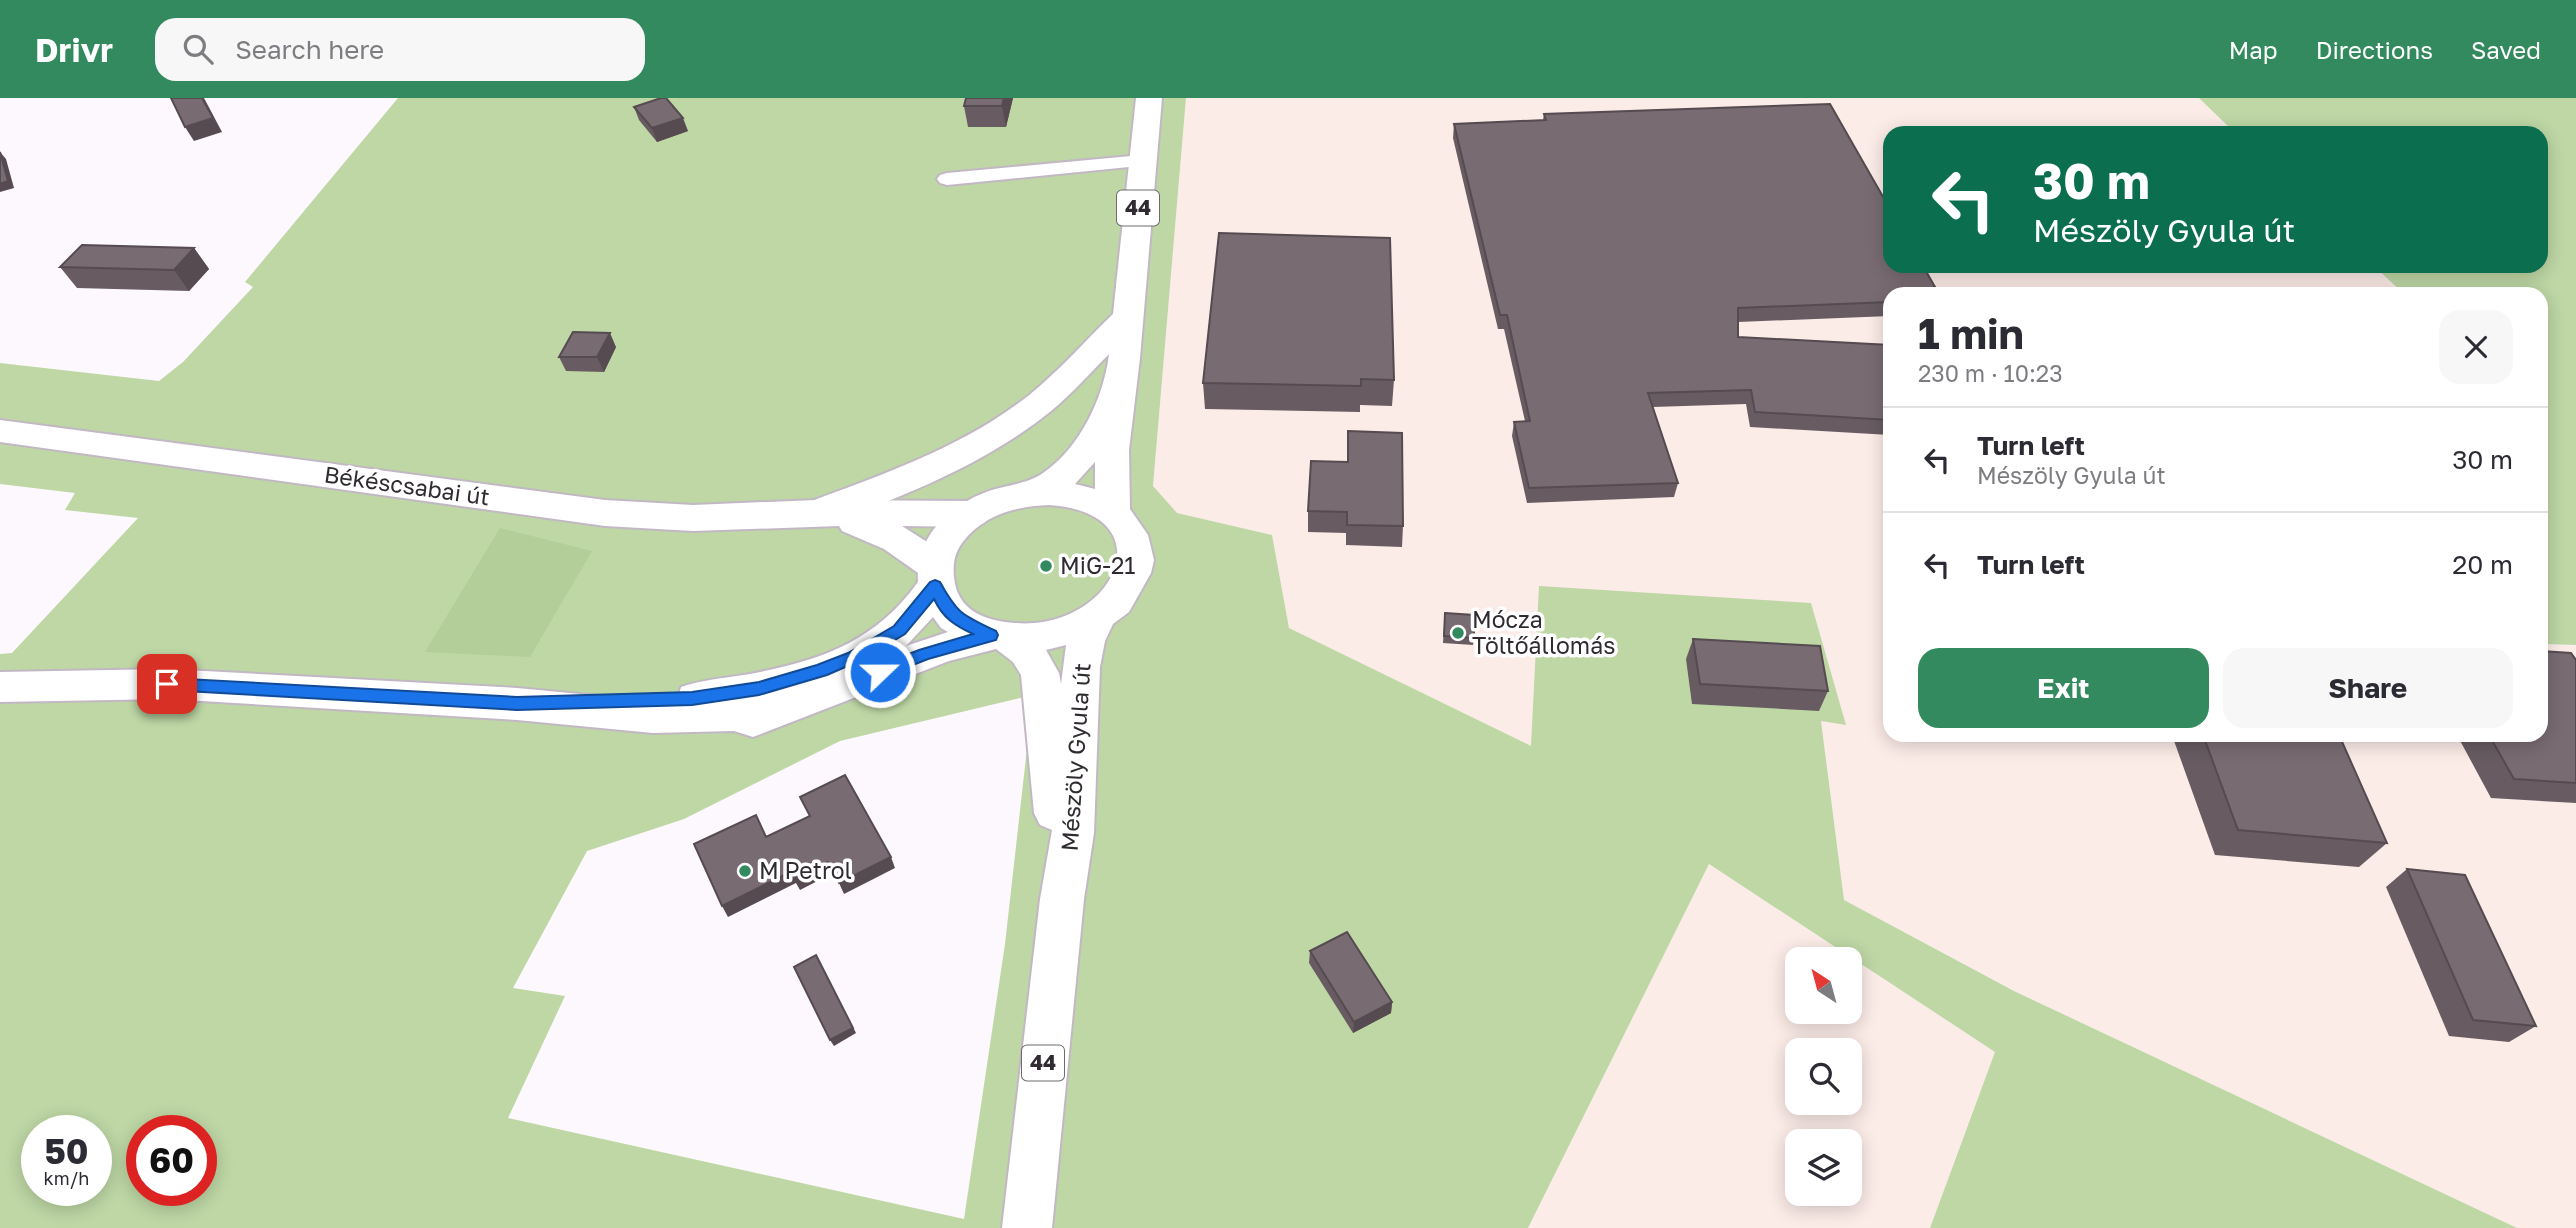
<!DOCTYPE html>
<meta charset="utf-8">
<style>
body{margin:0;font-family:"Golos Text",sans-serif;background:#f7f7f7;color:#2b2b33;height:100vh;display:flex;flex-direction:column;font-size:26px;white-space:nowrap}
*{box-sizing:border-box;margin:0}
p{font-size:23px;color:#7c7c81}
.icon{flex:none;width:38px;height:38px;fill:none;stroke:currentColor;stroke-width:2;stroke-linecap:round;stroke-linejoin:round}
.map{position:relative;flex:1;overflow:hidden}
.sheet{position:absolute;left:1883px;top:189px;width:665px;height:455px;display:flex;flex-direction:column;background:#fff;border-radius:21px;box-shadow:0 4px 18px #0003}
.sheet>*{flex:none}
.hud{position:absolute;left:1883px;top:28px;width:665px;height:147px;border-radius:21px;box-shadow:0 4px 18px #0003;background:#0b6e4f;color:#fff;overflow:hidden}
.needle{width:46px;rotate:324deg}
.fabs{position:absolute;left:1785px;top:849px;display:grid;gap:14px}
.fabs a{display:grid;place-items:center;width:77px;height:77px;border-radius:14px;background:#fff;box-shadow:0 4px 18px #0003;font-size:35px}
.speed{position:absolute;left:21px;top:1017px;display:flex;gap:14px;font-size:35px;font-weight:700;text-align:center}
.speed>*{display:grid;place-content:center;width:91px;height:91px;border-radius:50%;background:#fff;box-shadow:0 4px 18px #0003;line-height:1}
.speed small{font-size:18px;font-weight:400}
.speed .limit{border:10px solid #d22;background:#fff;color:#111}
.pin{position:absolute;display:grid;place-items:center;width:60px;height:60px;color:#fff;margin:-30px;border-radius:14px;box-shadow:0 4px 10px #0006}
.me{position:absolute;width:77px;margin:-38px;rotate:68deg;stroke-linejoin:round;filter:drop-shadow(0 0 5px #0008)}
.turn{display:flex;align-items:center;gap:24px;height:147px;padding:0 35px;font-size:32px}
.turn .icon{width:91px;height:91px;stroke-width:2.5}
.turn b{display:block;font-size:49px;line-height:60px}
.round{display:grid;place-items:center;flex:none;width:74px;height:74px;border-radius:21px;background:#f7f7f7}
.overview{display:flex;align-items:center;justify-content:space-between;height:119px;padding:0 35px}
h1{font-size:42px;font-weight:700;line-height:52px}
.primary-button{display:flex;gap:14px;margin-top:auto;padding:14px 35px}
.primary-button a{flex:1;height:80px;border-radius:21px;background:#338a5e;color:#fff;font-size:28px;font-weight:700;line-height:80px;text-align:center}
.primary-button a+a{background:#f7f7f7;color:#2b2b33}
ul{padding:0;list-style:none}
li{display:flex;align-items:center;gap:21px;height:105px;padding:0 35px;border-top:2px solid #e1e1e2}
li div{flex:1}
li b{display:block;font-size:26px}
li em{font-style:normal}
header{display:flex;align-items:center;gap:42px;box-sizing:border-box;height:98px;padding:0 35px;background:#338a5e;color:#fff}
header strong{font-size:33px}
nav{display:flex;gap:38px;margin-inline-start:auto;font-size:24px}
.search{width:490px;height:63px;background:#f7f7f7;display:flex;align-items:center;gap:18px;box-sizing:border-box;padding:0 24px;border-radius:21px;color:#7c7c81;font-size:26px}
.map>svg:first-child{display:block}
.industrial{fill:#fcece8;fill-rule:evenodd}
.green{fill:#bed7a5;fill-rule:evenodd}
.forest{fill:#b4ce99}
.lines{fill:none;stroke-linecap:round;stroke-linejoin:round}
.street-casing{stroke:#c2b8c4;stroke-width:4}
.secondary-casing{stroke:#c2b8c4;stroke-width:4}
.primary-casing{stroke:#c2b8c4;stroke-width:4}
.street{fill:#fff;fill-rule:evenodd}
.secondary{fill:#fff;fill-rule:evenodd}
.primary{fill:#fff;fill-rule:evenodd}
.wall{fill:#685c62}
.shaded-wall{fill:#554b50}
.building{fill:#796b72;stroke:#554b50;stroke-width:2}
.route{fill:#1a73e8;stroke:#114b97;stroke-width:2}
.poi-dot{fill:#338a5e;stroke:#fff;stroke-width:2.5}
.labels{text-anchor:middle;stroke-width:7;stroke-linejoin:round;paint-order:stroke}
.shield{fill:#fff;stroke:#6d6b6e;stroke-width:2}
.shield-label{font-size:21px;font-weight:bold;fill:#2f2b30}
.street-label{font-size:23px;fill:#2f2b30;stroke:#fff}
.poi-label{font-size:23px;fill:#2f2b30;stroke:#fff;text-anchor:start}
</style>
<header>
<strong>Drivr</strong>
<div class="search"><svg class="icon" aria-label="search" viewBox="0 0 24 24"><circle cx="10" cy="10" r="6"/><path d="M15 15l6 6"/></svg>Search here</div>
<nav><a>Map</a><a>Directions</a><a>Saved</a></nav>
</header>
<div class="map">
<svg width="2576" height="1130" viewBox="0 0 2576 1130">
<rect width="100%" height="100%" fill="#fdf8fd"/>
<!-- industrial -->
<g class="industrial">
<polygon points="1186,0 2199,0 2235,35 1890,35 1890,168 2374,168 2404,196 1890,196 1890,637 2541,637 2541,546 2576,547 2576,1130 2517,1130 2014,893 1844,802 1821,623 1845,626 1811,505 1531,649 1289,530 1272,437 1176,415 1153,388"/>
<path d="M1709 766 1995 954 1930 1130H1528ZM1797 861H1850V914H1797ZM1797 952H1850V1004H1797ZM1797 1043H1850V1096H1797Z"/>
</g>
<!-- green -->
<g class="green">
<path d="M398 0H1186L1153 388 1177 415 1272 437 1289 530 1531 648 1539 488 1811 505 1846 627 1821 623 1844 802 2014 893 2517 1130H1930L1995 954 1709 766 1528 1130H0V556L12 555 138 420 65 412 75 395 0 386V265L159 283 183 264 253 189 245 184ZM1033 597 1005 846 964 1121 508 1020 565 898 513 890 587 753 684 721 840 643ZM37 1032H96V1092H37ZM142 1032H201V1092H142Z"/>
<polygon points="2199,0 2576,0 2576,547 2541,546 2541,196 2404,196 2374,168 2541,168 2541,35 2235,35"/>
</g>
<!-- forest -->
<polygon class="forest" points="500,430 592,453 530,559 425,554"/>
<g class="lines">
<defs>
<polygon id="street" points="1142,57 1149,59 1152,63 1149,67 947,87 940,85 937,81 940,77 947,75"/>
<polygon id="secondary" points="0,322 605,402 693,407 816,402 972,403 984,407 990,416 984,425 972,429 902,428 938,451 947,459 952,468 947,477 934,481 921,477 884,451 842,433 839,428 693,433 605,428 0,344"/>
<path id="primary" d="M1136 0H1162L1140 260 1129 352 1130 411 1148 437 1154 462 1151 475 1129 514 1113 526 1105 543 1100 569 1094 735 1084 801 1052 1130H1002L1040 801 1052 732 1040 727 1034 715 1021 577 1013 564 996 551 949 563 753 639 734 633 653 635 517 622 167 601 0 604V574L167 571 517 590 653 603H677L681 589C702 582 723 580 744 577 816 564 874 546 918 484 915 438 950 406 992 392 1009 387 1029 385 1043 375 1080 350 1104 299 1109 256 1090 275 1072 296 1051 313 989 364 893 405 816 428L804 424 798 415 804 406C881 377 962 350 1028 298 1058 274 1085 243 1113 216ZM1095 364V391L1075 386ZM1049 407C1168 415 1115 533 1015 525 984 523 957 512 954 479 953 467 954 458 960 448 980 418 1015 408 1049 407ZM933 519 941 530 948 534 906 548ZM1066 547 1061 586 1059 575 1046 552Z"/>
</defs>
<!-- street casing -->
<use href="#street" class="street-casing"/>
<!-- secondary casing -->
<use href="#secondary" class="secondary-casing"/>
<!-- primary casing -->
<use href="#primary" class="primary-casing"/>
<!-- street -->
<use href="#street" class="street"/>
<!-- secondary -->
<use href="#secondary" class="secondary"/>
<!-- primary -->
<use href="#primary" class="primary"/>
</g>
<!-- wall -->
<g class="wall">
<polygon points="966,0 1013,0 1006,29 968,29 964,8"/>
<polygon points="634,9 688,33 657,44 639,22"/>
<polygon points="1544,16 1890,196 1890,218 1738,224 1738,239 1890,247 1890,337 1750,329 1746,306 1653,309 1678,385 1674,399 1527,405 1512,338 1514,324 1525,323 1504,231 1498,231 1453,40 1454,26 1543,22"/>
<polygon points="1390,140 1394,282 1392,308 1360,307 1360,314 1205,311 1203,285"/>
<polygon points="194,150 209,171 189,193 77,190 60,169"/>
<polygon points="616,249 604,274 566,273 559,259"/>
<polygon points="1348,333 1403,428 1402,449 1346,447 1346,435 1308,434 1308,413 1347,364"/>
<polygon points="1445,515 1474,540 1473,547 1443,545"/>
<polygon points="1693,541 1828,593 1819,613 1692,606 1686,561"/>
<polygon points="2576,562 2576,705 2491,700 2457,637 2541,637"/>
<polygon points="2176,637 2339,637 2387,745 2359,769 2215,757 2173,640"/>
<polygon points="2407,771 2536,928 2509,944 2449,938 2386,789"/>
<polygon points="1310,853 1392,904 1391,915 1353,935 1309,865"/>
</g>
<!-- shaded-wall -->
<g class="shaded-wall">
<polygon points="202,0 204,0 222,34 194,43 185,29"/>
<polygon points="1004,0 1013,0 1006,29 1002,8"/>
<polygon points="683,20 688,33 657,44 652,30"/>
<polygon points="0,54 6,61 14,90 0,94"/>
<polygon points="194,150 209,171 189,193 174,172"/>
<polygon points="610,235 616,249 604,274 597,259"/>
<polygon points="891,759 895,770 844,796 839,785"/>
<polygon points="828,764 833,775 800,792 796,785 728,819 722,808 790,774"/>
<polygon points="816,857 856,935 834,948 830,942"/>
<polygon points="1392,904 1391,915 1353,935 1354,924"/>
</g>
<!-- building -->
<g class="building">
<polygon points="171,0 202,0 213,20 185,29"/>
<polygon points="661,0 666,0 683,20 652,30 634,9"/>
<polygon points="966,0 1004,0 1002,8 964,8"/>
<polygon points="1830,6 1890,111 1890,168 1923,168 1939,196 1890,196 1890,204 1738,210 1738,239 1890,247 1890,322 1755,314 1751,292 1648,295 1678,385 1529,390 1514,324 1530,323 1507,217 1500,217 1454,26 1546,22 1544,16"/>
<polygon points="0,54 8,83 0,86"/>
<polygon points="1219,135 1390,140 1394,282 1361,281 1361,288 1203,285"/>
<polygon points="82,147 194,150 174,172 60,169"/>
<polygon points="573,234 610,235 597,259 559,259"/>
<polygon points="1348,333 1402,335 1403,428 1347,427 1347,414 1308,413 1311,363 1348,364"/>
<polygon points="1445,515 1474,517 1474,540 1444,538"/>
<polygon points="1693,541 1820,548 1828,593 1700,586"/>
<polygon points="2541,553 2571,555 2576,562 2576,685 2514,681 2489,637 2541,637"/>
<polygon points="2203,637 2339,637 2387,745 2238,732"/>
<polygon points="845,677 891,759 839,785 828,764 794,781 790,774 722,808 694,746 756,717 766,739 810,718 800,699"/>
<polygon points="2407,771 2465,777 2536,928 2473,922"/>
<polygon points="1347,834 1392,904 1354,924 1310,853"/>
<polygon points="816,857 853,930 830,942 794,869"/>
</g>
<!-- route -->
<path class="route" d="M935 482 940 484C958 517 963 517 996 533L998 537 996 542 928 561 880 580 875 578 872 574 875 569 919 552 973 536C954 527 943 520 934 501L905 536 859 563 827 577 759 597 692 607 517 612 167 592 159 586 167 580 517 599 692 594 759 584 817 567 848 555 894 528 930 484Z"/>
<!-- markers -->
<g class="poi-dot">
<circle cx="1046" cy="468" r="7"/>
<circle cx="1458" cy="535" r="7"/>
<circle cx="745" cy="773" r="7"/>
</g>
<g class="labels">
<!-- shield labels -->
<g class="shield">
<rect x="1117" y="92.5" width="42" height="35" rx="5"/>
<rect x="1022" y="947.5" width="42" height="35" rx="5"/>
</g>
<g class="shield-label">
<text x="1138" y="117">44</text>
<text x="1043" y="972">44</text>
</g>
<!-- street labels -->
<g class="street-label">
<text transform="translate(407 388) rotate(8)" y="8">Békéscsabai út</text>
<text transform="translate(1076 659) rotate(-86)" y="8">Mészöly Gyula út</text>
</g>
<!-- poi labels -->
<g class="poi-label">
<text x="1060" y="476">MiG-21</text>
<text x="1472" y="530">Mócza<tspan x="1472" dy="26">Töltőállomás</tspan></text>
<text x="759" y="781">M Petrol</text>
</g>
</g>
</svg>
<div class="fabs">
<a><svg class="needle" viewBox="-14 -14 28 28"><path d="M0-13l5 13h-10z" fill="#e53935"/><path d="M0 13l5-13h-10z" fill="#7c7c81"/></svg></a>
<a><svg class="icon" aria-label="search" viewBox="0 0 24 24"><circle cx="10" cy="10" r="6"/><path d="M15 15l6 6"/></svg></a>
<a><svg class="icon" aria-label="layers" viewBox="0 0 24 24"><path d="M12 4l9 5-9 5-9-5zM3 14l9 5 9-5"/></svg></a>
</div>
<div class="speed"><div>50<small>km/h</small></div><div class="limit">60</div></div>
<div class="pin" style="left:167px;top:586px;background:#d93025"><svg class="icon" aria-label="arrive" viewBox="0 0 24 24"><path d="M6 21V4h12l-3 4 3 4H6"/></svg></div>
<svg class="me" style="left:880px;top:574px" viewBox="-20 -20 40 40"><circle r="17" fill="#1a73e8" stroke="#fff" stroke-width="3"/><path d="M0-11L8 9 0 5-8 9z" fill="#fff"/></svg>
<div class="hud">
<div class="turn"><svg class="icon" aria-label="left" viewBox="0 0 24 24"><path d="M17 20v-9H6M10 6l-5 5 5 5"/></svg><div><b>30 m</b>Mészöly Gyula út</div></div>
</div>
<section class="sheet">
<div class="overview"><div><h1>1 min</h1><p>230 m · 10:23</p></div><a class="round"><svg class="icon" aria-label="close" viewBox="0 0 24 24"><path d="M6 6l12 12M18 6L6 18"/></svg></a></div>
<ul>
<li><svg class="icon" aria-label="left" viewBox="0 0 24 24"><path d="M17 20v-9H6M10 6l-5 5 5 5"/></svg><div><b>Turn left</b><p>Mészöly Gyula út</p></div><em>30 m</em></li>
<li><svg class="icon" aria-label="left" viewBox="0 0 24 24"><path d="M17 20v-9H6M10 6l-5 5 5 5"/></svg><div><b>Turn left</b></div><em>20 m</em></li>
</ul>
<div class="primary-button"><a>Exit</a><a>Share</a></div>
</section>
</div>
